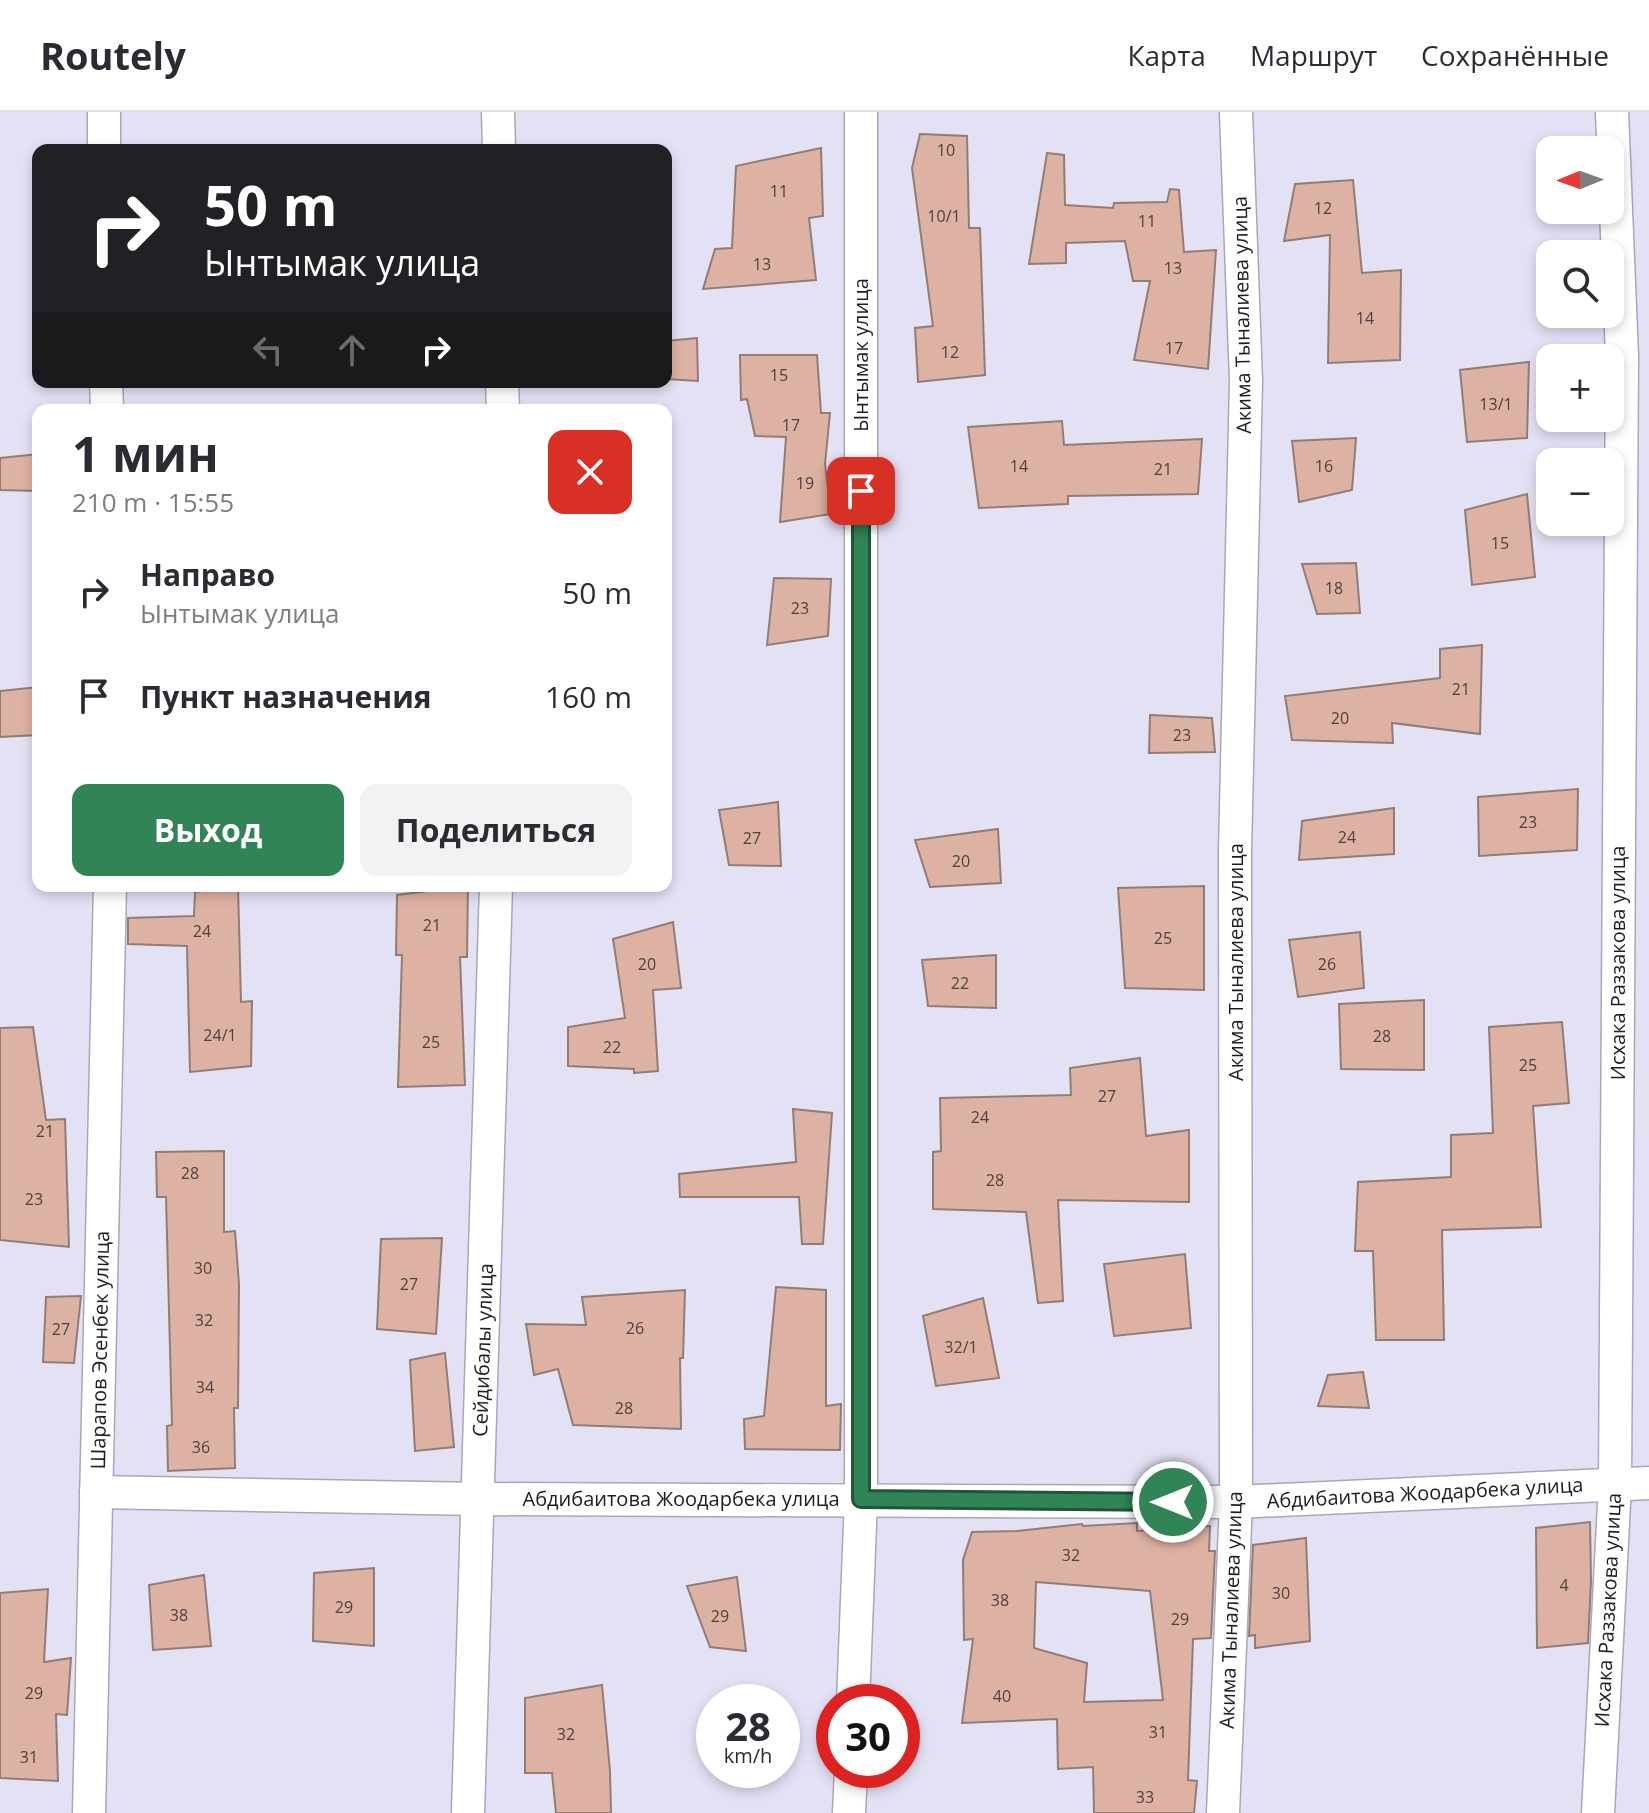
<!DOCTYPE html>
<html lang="ru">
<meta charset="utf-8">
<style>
body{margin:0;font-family:"Open Sans",sans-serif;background:#f2f2f3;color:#2b2b33;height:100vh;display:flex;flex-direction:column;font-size:30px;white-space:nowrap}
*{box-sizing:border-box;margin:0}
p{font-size:26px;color:#7c7c81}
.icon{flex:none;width:44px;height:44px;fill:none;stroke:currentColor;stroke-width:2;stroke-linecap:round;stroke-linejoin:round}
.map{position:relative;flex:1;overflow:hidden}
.panel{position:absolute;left:32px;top:292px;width:640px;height:488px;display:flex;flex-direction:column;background:#fff;border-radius:16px;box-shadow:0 4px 12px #0003}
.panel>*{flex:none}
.guide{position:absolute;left:32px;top:32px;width:640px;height:244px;border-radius:16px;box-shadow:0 4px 12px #0003;background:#202124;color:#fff;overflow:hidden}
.needle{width:52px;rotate:269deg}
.tools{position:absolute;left:1536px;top:24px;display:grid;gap:16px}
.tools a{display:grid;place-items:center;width:88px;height:88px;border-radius:16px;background:#fff;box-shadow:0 4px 12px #0003;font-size:40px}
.speed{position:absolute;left:696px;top:1572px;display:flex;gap:16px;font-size:40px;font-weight:700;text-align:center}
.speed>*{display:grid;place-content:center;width:104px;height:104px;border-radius:50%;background:#fff;box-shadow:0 4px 12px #0003;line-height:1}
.speed small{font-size:20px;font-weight:400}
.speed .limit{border:12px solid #d22;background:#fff;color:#111}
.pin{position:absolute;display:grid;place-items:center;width:68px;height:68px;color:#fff;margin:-34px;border-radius:16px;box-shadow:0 4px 12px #0006}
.me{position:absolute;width:88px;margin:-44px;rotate:270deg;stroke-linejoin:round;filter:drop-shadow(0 0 6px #0008)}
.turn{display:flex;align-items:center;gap:28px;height:168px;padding:0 40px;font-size:36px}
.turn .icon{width:104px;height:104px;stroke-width:2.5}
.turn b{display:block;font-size:56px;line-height:68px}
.lanes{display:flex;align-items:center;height:76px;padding:0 40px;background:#0003;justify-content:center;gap:40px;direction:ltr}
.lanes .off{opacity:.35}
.round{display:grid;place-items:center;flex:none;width:84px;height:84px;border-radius:16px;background:#f2f2f3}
.headline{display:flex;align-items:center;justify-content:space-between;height:136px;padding:0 40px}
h1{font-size:48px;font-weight:700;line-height:60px}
.button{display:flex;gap:16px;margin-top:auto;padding:16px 40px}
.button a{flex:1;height:92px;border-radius:16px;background:#308456;color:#fff;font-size:32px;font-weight:700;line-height:92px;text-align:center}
.button a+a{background:#f2f2f3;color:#2b2b33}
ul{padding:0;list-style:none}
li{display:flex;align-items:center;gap:24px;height:104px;padding:0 40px}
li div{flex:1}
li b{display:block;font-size:30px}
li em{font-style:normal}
header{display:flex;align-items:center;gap:48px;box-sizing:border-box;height:112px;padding:0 40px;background:#fff;border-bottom:2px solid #e1e1e2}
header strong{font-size:38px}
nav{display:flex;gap:44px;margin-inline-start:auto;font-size:28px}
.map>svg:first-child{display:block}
.building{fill:#deb2a2;stroke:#917d76;stroke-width:2;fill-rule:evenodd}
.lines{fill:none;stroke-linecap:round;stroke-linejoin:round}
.street-casing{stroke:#a9a7b9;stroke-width:35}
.street{stroke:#fff;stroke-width:32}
.route-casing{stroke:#1f5638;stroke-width:20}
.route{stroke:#308456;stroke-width:14}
.labels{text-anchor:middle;stroke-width:6;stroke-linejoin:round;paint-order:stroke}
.number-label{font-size:16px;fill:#4c4242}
.street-label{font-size:20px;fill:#1c1c22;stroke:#fff}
</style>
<header>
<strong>Routely</strong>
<nav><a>Карта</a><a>Маршрут</a><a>Сохранённые</a></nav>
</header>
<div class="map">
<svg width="1649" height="1701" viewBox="0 0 1649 1701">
<rect width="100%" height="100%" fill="#e3e1f4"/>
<!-- building -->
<g class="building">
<polygon points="920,22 967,24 969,116 980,116 985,263 918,270 915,216 933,214 912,56"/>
<polygon points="821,36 823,104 809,106 816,168 703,177 715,137 732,136 736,54"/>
<polygon points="1047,41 1064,43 1065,93 1113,96 1114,91 1167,90 1170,77 1179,78 1184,140 1216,138 1208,257 1134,248 1150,169 1133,169 1125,129 1066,131 1066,151 1029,152"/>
<polygon points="1353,68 1362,161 1401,158 1400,248 1328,251 1330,123 1284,129 1295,72"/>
<polygon points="697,226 698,269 666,267 666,229"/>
<polygon points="740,243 817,243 821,301 830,301 825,352 831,402 780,410 786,325 755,324 747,287 741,288"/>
<polygon points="1529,250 1527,326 1467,330 1460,258"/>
<polygon points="1062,309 1064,333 1202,327 1198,382 1068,384 1068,392 979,396 968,315"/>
<polygon points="1356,326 1352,378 1299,390 1292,329"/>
<polygon points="38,342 38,379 0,378 0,346"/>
<polygon points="1527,382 1535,465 1472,473 1465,398"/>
<polygon points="1356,451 1360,501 1317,502 1302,452"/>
<polygon points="774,466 831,467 828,524 767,533"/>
<polygon points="1482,533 1480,622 1392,611 1393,631 1292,628 1285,584 1440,566 1440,537"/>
<polygon points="38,575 38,623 0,625 0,579"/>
<polygon points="1150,603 1212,606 1215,640 1149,641"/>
<polygon points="1578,677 1577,738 1479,744 1478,685"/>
<polygon points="778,690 781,754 729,753 719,698"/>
<polygon points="1394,696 1394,742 1299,748 1302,709"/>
<polygon points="998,717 1001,771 930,775 915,728"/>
<polygon points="238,774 241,890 252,889 251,954 190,960 187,834 128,832 128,806 194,804 195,780"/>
<polygon points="468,774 467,845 460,845 465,973 398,975 402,843 396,843 397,783"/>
<polygon points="1204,774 1204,878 1125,876 1118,776"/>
<polygon points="673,810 681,876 653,878 658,959 634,961 634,957 568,954 568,915 625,906 613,827"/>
<polygon points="1360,820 1364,876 1298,885 1289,828"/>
<polygon points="996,843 996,896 928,894 922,848"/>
<polygon points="1424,888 1424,958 1341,957 1339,892"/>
<polygon points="1562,910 1569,991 1533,994 1541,1115 1442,1118 1444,1228 1376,1228 1373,1139 1355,1139 1358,1070 1451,1065 1451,1023 1493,1021 1489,915"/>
<polygon points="33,915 46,1008 65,1007 69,1135 0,1128 0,916"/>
<polygon points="1140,946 1146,1024 1189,1018 1189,1090 1058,1088 1063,1189 1038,1191 1026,1100 933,1097 933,1040 941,1039 940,986 1071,983 1070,956"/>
<polygon points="793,997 832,1001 823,1132 802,1132 799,1085 680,1085 679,1062 796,1050"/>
<polygon points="224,1039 224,1120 235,1119 239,1172 238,1296 234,1296 235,1356 168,1359 167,1314 172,1313 166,1085 157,1085 156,1040"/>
<polygon points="442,1126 436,1222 377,1217 381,1127"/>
<polygon points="1185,1142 1191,1216 1114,1224 1104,1152"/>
<polygon points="776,1175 826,1178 826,1294 841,1292 840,1338 745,1337 744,1307 764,1304"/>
<polygon points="685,1178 683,1246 680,1246 681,1317 573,1313 558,1257 534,1263 526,1212 586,1213 582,1185"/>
<polygon points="81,1184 74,1251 43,1250 46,1185"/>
<polygon points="983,1186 999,1266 936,1274 923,1204"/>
<polygon points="445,1241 454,1335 415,1339 410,1248"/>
<polygon points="1363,1260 1369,1296 1318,1294 1328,1263"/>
<polygon points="1590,1410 1591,1469 1588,1531 1537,1536 1536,1416"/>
<path d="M1137 1411V1419L1210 1414 1209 1439H1215L1211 1526 1193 1527 1188 1668 1197 1669 1194 1701H1094L1093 1655 1058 1657 1057 1607 962 1611 973 1527 964 1528 963 1448 972 1420 1017 1419 1082 1412 1083 1414ZM1036 1470 1150 1479 1163 1588 1084 1590 1087 1551 1034 1536Z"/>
<polygon points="1306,1426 1310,1529 1255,1536 1255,1523 1249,1524 1253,1433"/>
<polygon points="374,1456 374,1534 313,1529 314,1461"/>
<polygon points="204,1463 211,1534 153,1538 149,1473"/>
<polygon points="737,1465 746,1539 710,1535 687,1474"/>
<polygon points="48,1477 44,1550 71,1546 67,1603 56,1602 58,1669 0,1666 0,1481"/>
<polygon points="602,1573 610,1659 611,1701 556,1701 552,1661 525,1661 525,1586"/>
</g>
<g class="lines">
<defs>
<g id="street">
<polyline points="104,0 104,38"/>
<polyline points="498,0 499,38"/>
<polyline points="106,270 107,298"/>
<polyline points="502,270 503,298"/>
<polyline points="96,1380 478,1387 1236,1390 1649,1371"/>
<polyline points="853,1590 861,1387 861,0"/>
<polyline points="89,1701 110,774"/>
<polyline points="468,1701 496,774"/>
<polyline points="849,1701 851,1658"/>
<polyline points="1223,1701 1236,1390 1235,739 1246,269 1236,0"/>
<polyline points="1598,1701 1615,1372 1622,244 1612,0"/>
</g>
</defs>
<!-- street casing -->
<use href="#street" class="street-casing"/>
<!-- street -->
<use href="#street" class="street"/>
</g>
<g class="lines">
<defs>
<polyline id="route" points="861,379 861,1387 1173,1390"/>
</defs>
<!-- route casing -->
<use href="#route" class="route-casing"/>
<!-- route -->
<use href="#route" class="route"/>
</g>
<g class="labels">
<!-- number labels -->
<g class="number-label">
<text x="946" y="44">10</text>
<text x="779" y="85">11</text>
<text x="1323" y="102">12</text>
<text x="944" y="110">10/1</text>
<text x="1147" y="115">11</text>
<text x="762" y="158">13</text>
<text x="1173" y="162">13</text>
<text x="1365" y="212">14</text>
<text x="1174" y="242">17</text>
<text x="950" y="246">12</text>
<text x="779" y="269">15</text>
<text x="1496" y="298">13/1</text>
<text x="791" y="319">17</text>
<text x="1019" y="360">14</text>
<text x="1324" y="360">16</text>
<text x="1163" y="363">21</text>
<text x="805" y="377">19</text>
<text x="1500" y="437">15</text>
<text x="1334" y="482">18</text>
<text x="800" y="502">23</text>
<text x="1461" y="583">21</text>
<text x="1340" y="612">20</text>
<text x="1182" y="629">23</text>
<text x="1528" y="716">23</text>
<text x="1347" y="731">24</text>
<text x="752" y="732">27</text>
<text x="961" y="755">20</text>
<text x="432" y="819">21</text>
<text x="202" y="825">24</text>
<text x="1163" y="832">25</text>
<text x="647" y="858">20</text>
<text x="1327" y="858">26</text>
<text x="960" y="877">22</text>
<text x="220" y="929">24/1</text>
<text x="1382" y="930">28</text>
<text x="431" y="936">25</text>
<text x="612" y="941">22</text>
<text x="1528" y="959">25</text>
<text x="1107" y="990">27</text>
<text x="980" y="1011">24</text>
<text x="45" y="1025">21</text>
<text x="190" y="1067">28</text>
<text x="995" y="1074">28</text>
<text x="34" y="1093">23</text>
<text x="203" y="1162">30</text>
<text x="409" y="1178">27</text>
<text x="204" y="1214">32</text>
<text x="635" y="1222">26</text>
<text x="61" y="1223">27</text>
<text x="961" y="1241">32/1</text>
<text x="205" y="1281">34</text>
<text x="624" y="1302">28</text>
<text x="201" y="1341">36</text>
<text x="1071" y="1449">32</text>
<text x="1564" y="1479">4</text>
<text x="1281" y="1487">30</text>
<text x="1000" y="1494">38</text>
<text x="344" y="1501">29</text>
<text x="179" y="1509">38</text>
<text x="720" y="1510">29</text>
<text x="1180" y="1513">29</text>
<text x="34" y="1587">29</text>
<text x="1002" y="1590">40</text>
<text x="1158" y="1626">31</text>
<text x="566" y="1628">32</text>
<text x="29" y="1651">31</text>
<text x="1145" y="1691">33</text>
</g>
<!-- street labels -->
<g class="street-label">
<text transform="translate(1242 203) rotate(-91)" y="7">Акима Тыналиева улица</text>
<text transform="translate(861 243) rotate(-90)" y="7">Ынтымак улица</text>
<text transform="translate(1236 850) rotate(-90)" y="7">Акима Тыналиева улица</text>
<text transform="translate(1618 851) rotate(-90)" y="7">Исхака Раззакова улица</text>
<text transform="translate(100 1238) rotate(-89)" y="7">Шарапов Эсенбек улица</text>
<text transform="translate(483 1238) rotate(-88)" y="7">Сейдибалы улица</text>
<text transform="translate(1425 1381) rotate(-3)" y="7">Абдибаитова Жоодарбека улица</text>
<text x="681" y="1394">Абдибаитова Жоодарбека улица</text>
<text transform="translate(1231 1498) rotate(-88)" y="7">Акима Тыналиева улица</text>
<text transform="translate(1608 1498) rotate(-87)" y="7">Исхака Раззакова улица</text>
</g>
</g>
</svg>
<div class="tools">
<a><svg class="needle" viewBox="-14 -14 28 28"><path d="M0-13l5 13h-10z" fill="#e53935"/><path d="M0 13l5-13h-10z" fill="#7c7c81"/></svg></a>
<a><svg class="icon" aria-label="search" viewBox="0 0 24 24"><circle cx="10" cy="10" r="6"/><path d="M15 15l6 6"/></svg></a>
<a>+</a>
<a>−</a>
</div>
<div class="speed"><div>28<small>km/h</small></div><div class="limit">30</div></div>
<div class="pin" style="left:861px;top:379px;background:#d93025"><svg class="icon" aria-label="arrive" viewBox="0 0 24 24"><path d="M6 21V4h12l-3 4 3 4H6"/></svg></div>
<svg class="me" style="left:1173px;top:1390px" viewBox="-20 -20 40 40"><circle r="17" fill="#308456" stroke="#fff" stroke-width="3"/><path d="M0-11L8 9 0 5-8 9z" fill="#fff"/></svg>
<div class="guide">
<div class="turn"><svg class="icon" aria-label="right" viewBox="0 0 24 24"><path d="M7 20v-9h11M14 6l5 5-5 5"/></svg><div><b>50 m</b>Ынтымак улица</div></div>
<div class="lanes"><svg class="icon off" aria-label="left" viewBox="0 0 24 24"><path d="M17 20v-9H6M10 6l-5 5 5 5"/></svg><svg class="icon off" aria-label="ahead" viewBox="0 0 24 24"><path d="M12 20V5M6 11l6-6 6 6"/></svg><svg class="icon" aria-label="right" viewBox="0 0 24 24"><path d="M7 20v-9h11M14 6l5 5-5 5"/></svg></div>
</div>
<section class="panel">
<div class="headline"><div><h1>1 мин</h1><p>210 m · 15:55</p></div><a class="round" style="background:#d93025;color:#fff"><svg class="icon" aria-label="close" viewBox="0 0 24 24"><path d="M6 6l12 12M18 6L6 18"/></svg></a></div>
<ul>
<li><svg class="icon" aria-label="right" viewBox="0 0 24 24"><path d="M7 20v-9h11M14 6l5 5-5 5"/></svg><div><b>Направо</b><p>Ынтымак улица</p></div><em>50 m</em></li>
<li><svg class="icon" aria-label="arrive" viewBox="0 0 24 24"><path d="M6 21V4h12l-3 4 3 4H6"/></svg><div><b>Пункт назначения</b></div><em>160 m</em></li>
</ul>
<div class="button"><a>Выход</a><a>Поделиться</a></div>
</section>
</div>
